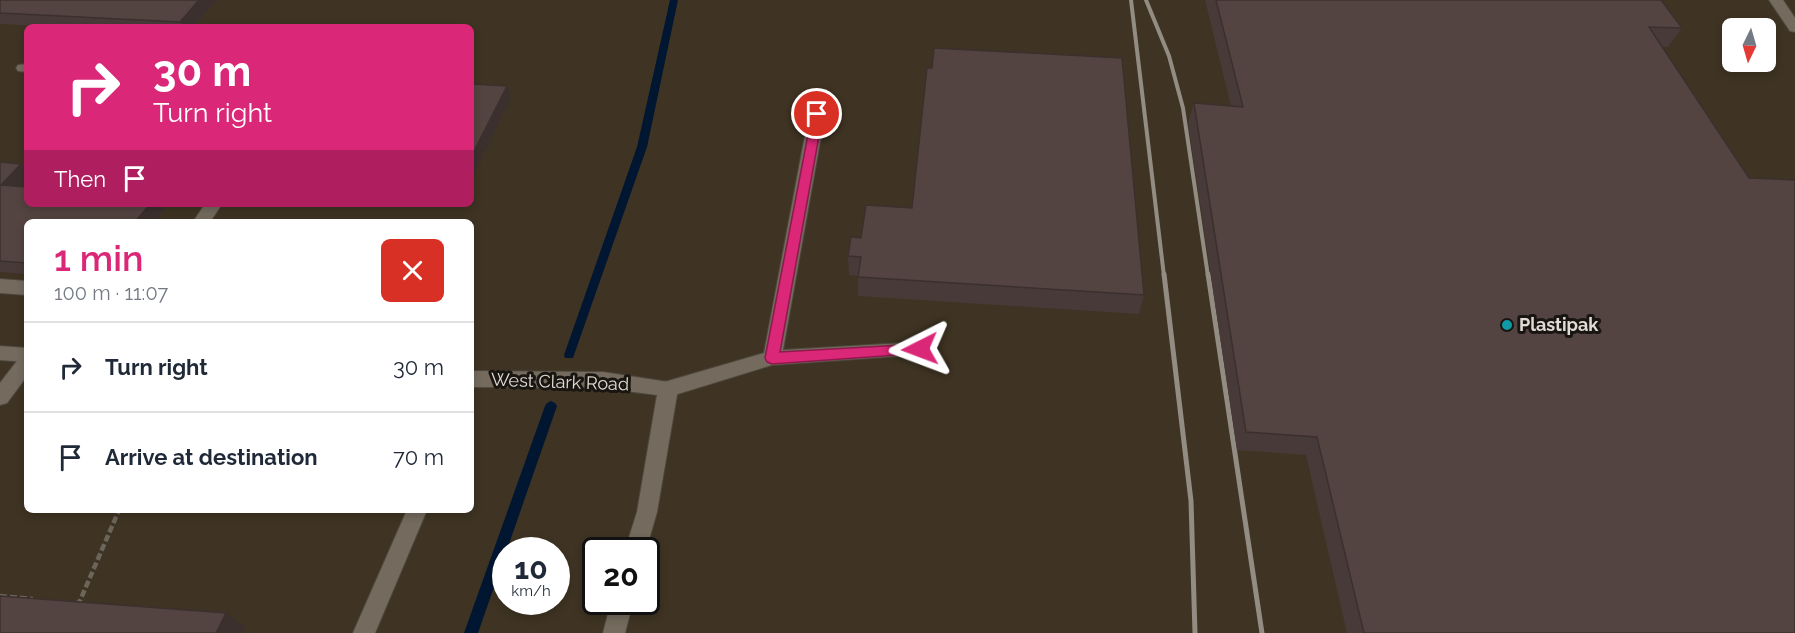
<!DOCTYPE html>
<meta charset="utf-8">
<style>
body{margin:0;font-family:Raleway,sans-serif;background:#f6f6f7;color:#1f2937;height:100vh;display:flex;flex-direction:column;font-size:22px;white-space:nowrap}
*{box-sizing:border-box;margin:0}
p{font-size:20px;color:#747a83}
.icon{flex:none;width:33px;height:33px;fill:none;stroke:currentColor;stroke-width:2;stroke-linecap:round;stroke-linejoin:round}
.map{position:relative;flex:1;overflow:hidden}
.side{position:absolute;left:24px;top:219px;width:450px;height:294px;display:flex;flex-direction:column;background:#fff;border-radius:9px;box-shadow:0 3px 9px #0003}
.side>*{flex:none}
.guide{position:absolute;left:24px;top:24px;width:450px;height:183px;border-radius:9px;box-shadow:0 3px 9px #0003;background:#db2777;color:#fff;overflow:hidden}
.needle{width:39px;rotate:185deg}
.tools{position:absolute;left:1722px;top:18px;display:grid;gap:12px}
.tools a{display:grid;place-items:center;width:54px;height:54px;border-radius:9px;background:#fff;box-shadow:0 3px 9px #0003;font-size:30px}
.speed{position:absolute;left:492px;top:537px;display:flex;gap:12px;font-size:30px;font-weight:700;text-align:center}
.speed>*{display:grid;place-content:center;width:78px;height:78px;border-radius:50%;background:#fff;box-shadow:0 3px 9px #0003;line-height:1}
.speed small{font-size:15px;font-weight:400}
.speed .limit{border:3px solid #111;border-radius:9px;background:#fff;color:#111}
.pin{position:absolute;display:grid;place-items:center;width:51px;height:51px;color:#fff;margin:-26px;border:3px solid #fff;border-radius:50%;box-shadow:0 2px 6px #0007}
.me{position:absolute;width:66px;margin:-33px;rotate:267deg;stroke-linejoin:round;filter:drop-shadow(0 0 4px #0008)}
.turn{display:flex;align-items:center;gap:21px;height:126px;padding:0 30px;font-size:27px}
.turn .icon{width:78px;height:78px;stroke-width:2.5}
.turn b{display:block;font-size:42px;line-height:51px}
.then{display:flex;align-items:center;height:57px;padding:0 30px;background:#0003;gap:12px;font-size:22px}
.round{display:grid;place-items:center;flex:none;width:63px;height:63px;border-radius:9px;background:#f6f6f7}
.head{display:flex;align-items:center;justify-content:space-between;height:102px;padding:0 30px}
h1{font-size:36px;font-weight:600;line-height:45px;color:#db2777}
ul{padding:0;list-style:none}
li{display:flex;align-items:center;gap:18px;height:90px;padding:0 30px;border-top:2px solid #e0e1e3}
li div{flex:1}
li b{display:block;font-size:22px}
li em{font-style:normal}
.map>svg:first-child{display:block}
.built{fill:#3f3423;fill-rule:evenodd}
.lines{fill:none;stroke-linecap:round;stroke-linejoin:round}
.stream{fill:#001631;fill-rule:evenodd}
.lane-casing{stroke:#4f483e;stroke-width:2}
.street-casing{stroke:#4f483e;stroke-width:2}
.path{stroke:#6c655b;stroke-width:4.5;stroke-dasharray:7 3;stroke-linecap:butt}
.lane{fill:#746b5e;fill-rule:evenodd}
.street{fill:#746b5e;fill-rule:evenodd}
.rail-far1{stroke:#928c83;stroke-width:4}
.rail{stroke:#928c83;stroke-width:5}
.wall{fill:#483a38}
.shaded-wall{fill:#3b302e}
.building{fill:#544441;stroke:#3b302e;stroke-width:1.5}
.route{fill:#db2777;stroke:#8e194d;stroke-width:1.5}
.culture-dot{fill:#0f9aa8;stroke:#191510;stroke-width:2}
.labels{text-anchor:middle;stroke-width:6;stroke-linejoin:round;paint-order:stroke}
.poi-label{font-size:18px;font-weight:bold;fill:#e0dbd3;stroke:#191510;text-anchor:start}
.street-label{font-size:18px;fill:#e0dbd3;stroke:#191510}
</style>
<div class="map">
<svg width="1795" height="633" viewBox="0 0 1795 633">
<rect width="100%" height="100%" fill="#342c21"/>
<!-- built -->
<path class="built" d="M0 0H1795V633H0ZM27 27H471V204H27ZM1732 28H1766V62H1732ZM27 222H471V510H27ZM506 550H556V602H506ZM596 550H646V602H596Z"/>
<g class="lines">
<!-- stream -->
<g class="stream">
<polygon points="670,0 678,0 647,147 574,355 573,358 565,358 564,355 637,147"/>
<polygon points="551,401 555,403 557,406 478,633 464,633 545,406 547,403"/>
</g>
<defs>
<g id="lane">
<polygon points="1769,0 1783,0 1795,18 1795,32 1790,31"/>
<polygon points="27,64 27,72 18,71 16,68 18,65"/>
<polygon points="817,109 825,114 783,350 920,342 927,344 929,349 927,354 772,365 668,397 661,395 658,389 661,383 764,353 809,114"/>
<polygon points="205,204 222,204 210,222 193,222"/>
<polygon points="0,279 27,281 27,295 0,293"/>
<polygon points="27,354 27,376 7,403 0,405 0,383 20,357"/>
<polygon points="407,510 427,510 375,633 353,633"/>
</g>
<g id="street">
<polygon points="0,346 27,348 27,362 0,360"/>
<polygon points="471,371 603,372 675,383 678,389 657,512 646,550 625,550 637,512 657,395 603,388 471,387"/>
<polygon points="611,602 633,602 625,633 603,633"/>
</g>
</defs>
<!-- lane casing -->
<use href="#lane" class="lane-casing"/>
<!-- street casing -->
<use href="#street" class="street-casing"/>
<!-- path -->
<g class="path">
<polyline points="0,596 33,599"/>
<polyline points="76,603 79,603 119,510"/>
</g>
<!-- lane -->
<use href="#lane" class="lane"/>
<!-- street -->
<use href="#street" class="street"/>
<!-- rail-far1 -->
<g class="rail-far1">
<polyline points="1131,0 1164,276"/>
<polyline points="1146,0 1169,56 1183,108 1208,276"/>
</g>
<!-- rail -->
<g class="rail">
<polyline points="1164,274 1191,501 1195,633"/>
<polyline points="1208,274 1262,633"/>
</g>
</g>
<!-- wall -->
<g class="wall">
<polygon points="0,0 217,0 193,27 57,27 0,24"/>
<polygon points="1205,0 1661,0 1682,28 1668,47 1662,47 1795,633 1347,633 1306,455 1237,450 1188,123 1194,103 1231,106"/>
<polygon points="0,162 21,164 27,170 27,181 22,186 27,204 164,204 166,207 154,222 27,222 27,274 0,272"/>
<polygon points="402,204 459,204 458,207"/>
<polygon points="851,237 1144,295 1139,314 858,296 858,276 849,275 848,256"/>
</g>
<!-- shaded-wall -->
<g class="shaded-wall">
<polygon points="199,0 217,0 193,27 183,27 180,22"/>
<polygon points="507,86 511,98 471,180 471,157"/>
<polygon points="21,164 27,170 27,181 13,197 1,185"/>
<polygon points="150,204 164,204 166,207 154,222 135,222"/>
<polygon points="226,613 246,628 243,633 216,633"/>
</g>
<!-- building -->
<g class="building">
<polygon points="0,0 199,0 180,22 0,13"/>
<polygon points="1216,0 1661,0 1682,28 1649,27 1749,178 1795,180 1795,633 1364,633 1317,437 1246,432 1194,103 1243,107"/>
<polygon points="934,48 1122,58 1144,295 858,277 861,257 848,256 851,237 861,238 866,205 912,208 927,68 932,68"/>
<polygon points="471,84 507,86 471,157"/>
<polygon points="0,162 21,164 1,185 27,187 27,204 150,204 135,222 27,222 27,263 0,261"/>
<polygon points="0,596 226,613 216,633 0,633"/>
</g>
<!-- route -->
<polygon class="route" points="817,110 823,114 780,352 920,344 925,345 927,349 925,353 772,364 767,362 765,358 812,114"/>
<!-- markers -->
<circle class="culture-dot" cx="1507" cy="325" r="6"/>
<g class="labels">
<!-- poi labels -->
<g class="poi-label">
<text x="1519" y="331">Plastipak</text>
</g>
<!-- street labels -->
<g class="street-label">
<text transform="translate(560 382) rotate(2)" y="6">West Clark Road</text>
</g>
</g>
</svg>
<div class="tools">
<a><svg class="needle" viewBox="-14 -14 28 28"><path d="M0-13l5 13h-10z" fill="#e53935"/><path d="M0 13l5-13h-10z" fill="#747a83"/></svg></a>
</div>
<div class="speed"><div>10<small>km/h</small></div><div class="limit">20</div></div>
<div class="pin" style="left:817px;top:114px;background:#d93025"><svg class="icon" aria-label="arrive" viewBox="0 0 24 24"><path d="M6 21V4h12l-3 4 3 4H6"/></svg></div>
<svg class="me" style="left:920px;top:349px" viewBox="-20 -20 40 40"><path d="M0-17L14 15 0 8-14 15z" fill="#db2777" stroke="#fff" stroke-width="4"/></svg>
<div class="guide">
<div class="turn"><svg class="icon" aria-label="right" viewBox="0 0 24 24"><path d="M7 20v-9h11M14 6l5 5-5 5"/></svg><div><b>30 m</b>Turn right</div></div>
<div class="then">Then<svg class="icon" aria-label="arrive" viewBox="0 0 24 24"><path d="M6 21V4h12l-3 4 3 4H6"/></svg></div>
</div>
<section class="side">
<div class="head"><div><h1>1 min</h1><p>100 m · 11:07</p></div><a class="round" style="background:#d93025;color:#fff"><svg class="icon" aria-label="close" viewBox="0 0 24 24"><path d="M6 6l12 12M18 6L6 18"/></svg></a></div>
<ul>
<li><svg class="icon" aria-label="right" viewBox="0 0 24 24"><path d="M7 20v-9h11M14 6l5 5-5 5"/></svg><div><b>Turn right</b></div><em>30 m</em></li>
<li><svg class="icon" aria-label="arrive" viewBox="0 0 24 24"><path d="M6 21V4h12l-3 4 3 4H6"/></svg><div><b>Arrive at destination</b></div><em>70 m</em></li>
</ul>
</section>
</div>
